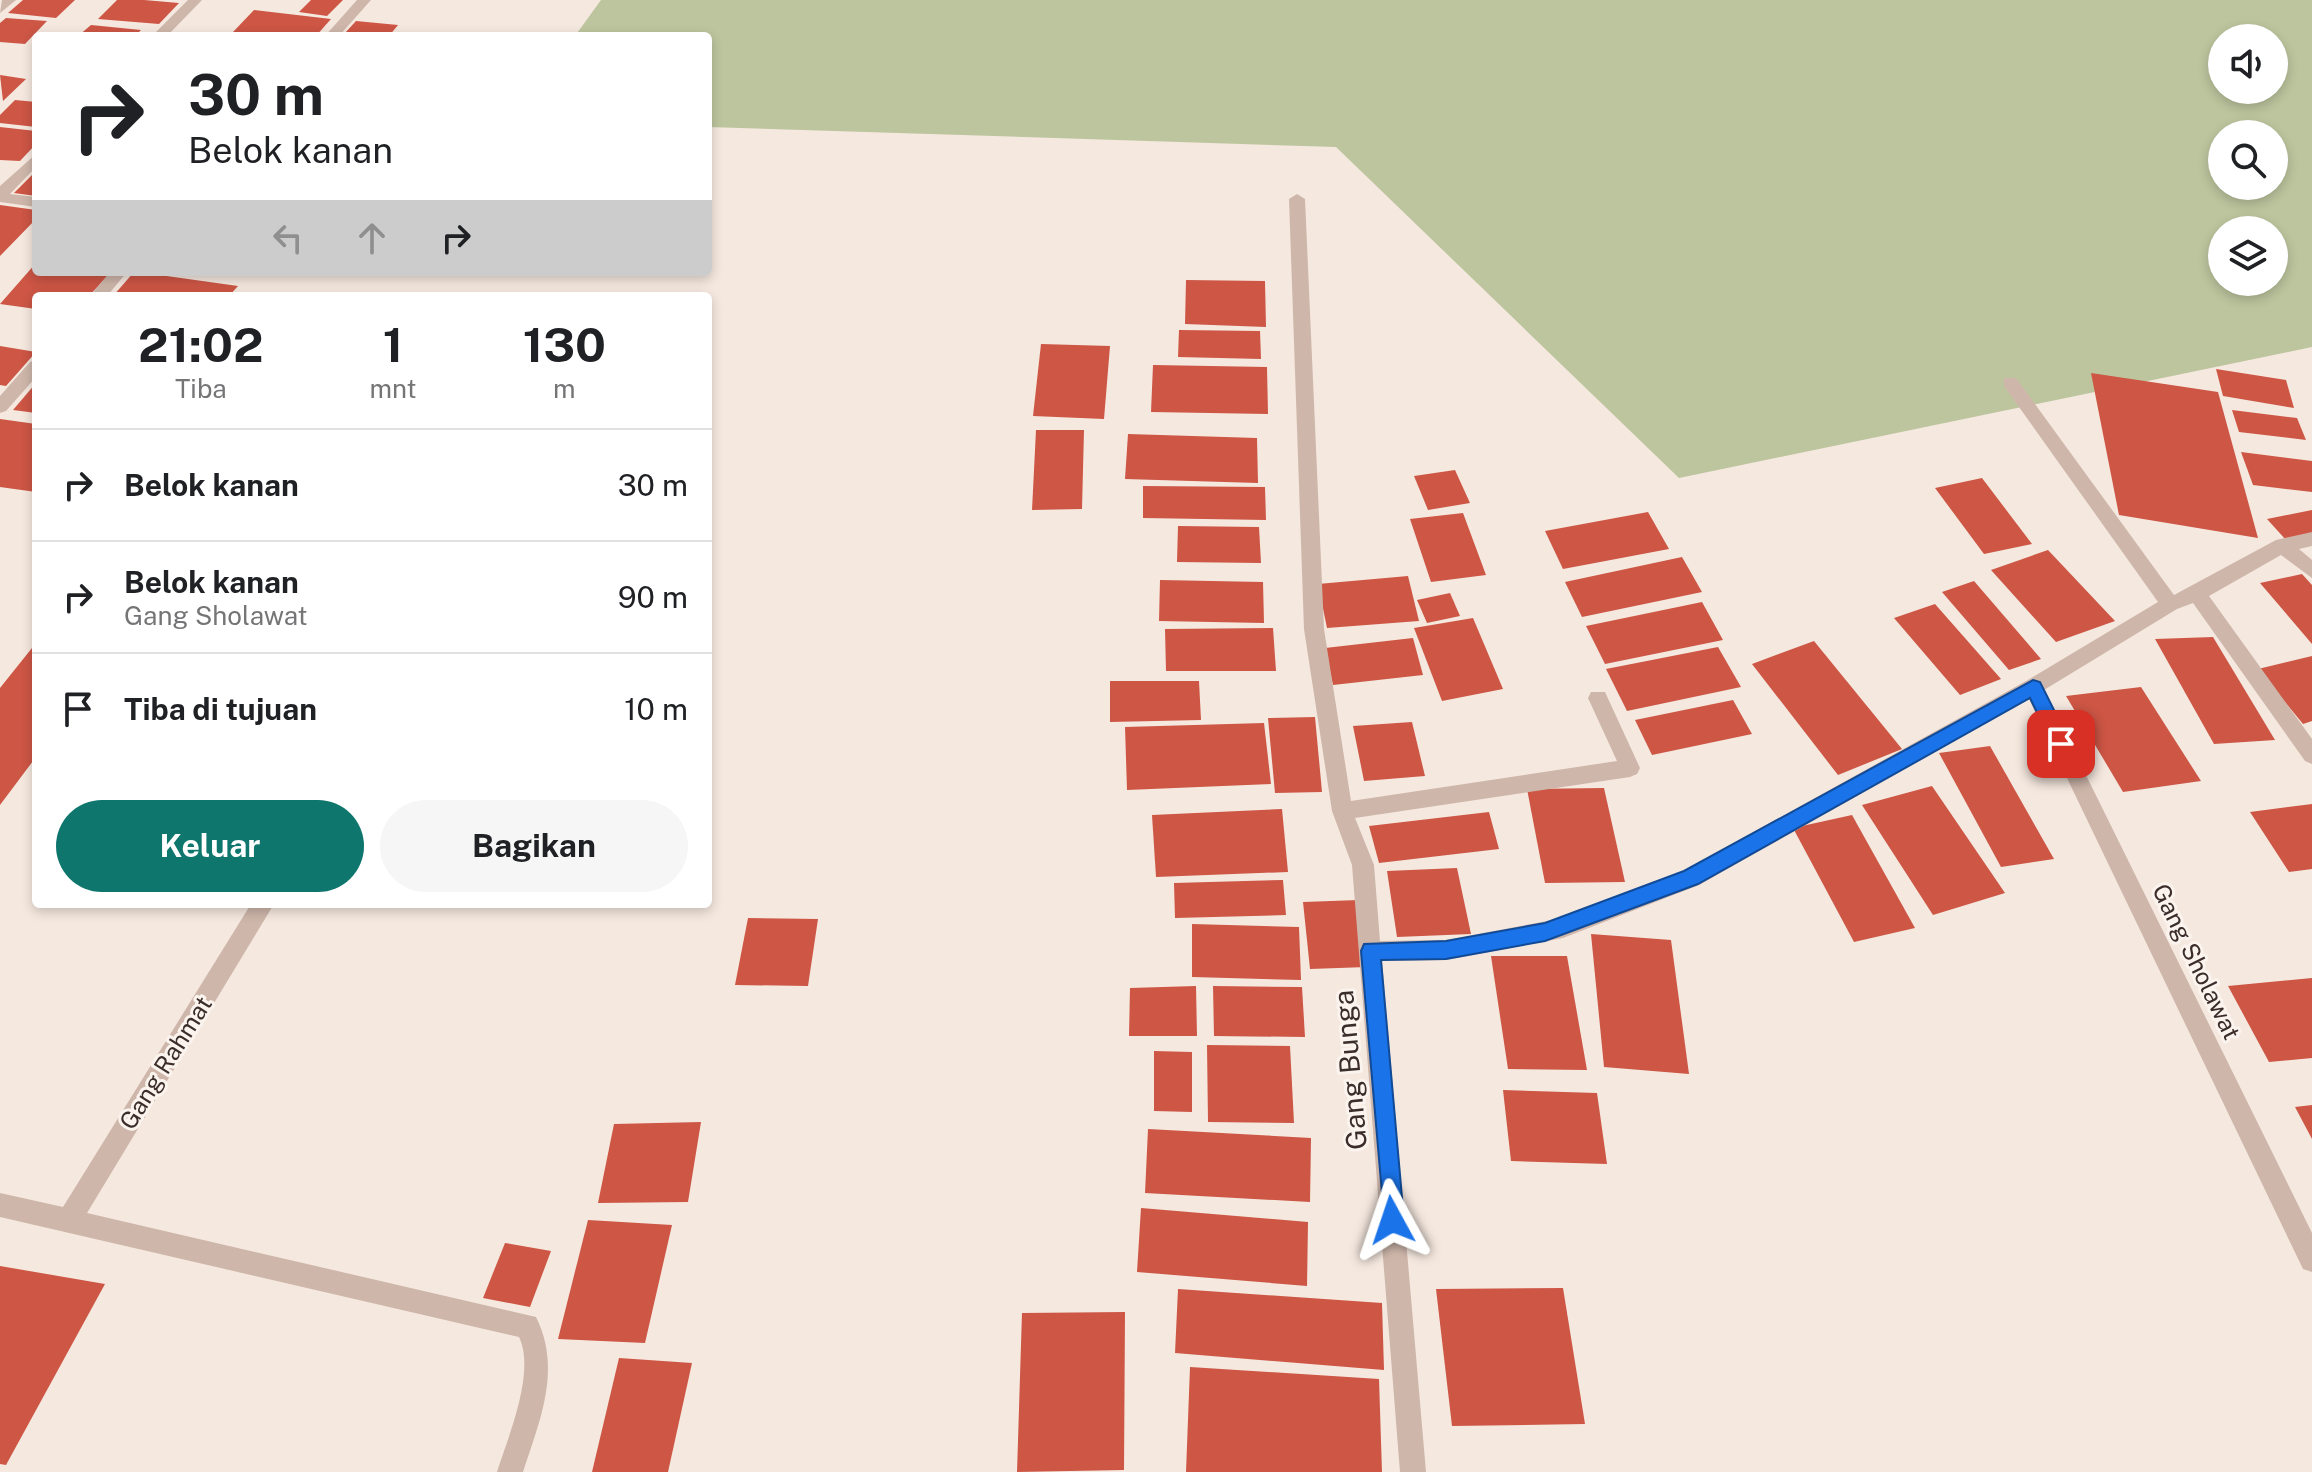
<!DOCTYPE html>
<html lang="id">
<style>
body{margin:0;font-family:"Public Sans",sans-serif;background:#f6f6f6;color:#202124;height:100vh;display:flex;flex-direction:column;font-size:30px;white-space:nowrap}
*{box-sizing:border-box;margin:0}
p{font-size:26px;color:#757577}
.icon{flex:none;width:44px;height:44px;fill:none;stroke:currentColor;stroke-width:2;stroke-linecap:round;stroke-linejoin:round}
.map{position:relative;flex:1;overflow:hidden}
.panel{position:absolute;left:32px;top:292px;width:680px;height:616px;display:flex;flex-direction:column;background:#fff;border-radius:8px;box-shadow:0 4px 12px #0003}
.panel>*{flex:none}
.top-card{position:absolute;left:32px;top:32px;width:680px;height:244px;border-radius:8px;box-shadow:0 4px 12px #0003;background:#fff;color:#202124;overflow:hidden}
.buttons{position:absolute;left:2208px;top:24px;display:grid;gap:16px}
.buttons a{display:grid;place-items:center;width:80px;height:80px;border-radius:50%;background:#fff;box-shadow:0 4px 12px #0003;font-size:40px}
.pin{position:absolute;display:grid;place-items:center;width:68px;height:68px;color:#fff;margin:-34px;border-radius:16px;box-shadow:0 4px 12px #0006}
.me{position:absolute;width:88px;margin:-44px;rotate:355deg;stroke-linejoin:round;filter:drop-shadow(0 0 6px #0008)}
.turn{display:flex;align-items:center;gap:28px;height:168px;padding:0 24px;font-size:36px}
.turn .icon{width:104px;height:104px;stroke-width:2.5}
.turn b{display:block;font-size:56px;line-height:68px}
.lanes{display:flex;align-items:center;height:76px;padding:0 24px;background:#0003;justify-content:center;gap:40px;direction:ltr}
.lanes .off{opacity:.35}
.eta{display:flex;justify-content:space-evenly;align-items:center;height:136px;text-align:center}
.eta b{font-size:48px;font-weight:700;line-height:56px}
.action{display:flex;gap:16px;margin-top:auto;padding:16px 24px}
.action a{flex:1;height:92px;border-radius:48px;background:#0f766e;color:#fff;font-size:32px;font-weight:700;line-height:92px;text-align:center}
.action a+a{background:#f6f6f6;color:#202124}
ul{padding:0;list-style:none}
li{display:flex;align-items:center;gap:24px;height:112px;padding:0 24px;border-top:2px solid #e0e0e0}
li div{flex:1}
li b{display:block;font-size:30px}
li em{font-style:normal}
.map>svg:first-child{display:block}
.green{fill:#bdc59e;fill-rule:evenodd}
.building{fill:#cd5645}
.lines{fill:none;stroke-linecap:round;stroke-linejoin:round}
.minor{fill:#ceb6aa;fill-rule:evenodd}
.route{fill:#1a73e8;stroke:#114b97;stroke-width:2}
.labels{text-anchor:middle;stroke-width:6;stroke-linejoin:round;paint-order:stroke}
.street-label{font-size:24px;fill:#3b2d2a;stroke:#fbf3ed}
.near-street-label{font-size:28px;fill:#3b2d2a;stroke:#fbf3ed}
</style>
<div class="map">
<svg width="2312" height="1472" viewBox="0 0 2312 1472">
<rect width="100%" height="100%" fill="#f5e8df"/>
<!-- green -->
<path class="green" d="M601 0H2312V347L1679 478 1336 147 708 127V36H575ZM2222 38H2274V90H2222ZM2222 134H2274V186H2222ZM2222 230H2274V282H2222Z"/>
<!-- building -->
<g class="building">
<polygon points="23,0 75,0 56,18 8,13"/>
<polygon points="117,0 144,0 179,3 159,24 98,19"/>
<polygon points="311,0 343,0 327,16 299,12"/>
<polygon points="254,10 331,19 316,36 233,32"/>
<polygon points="6,18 47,21 25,44 0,42 0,23"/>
<polygon points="356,21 398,25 389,36 345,33"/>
<polygon points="91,25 141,30 135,36 78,36"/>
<polygon points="0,75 26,79 3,101"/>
<polygon points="15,100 36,102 36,127 0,123 0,115"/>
<polygon points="0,127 36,131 36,144 20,161 0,160"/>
<polygon points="36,171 36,196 14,193"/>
<polygon points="0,205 36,210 36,219 0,256"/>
<polygon points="36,263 36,272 111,272 89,296 36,296 36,309 0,304"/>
<polygon points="134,272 138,272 238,286 229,296 113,296"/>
<polygon points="1186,280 1265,281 1266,327 1185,324"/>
<polygon points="1179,330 1260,331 1261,359 1178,357"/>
<polygon points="1041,344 1110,346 1104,419 1033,416"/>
<polygon points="0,346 36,352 6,386 0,385"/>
<polygon points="1153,365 1267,367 1268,414 1151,412"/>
<polygon points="2216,369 2286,380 2294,408 2223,396"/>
<polygon points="2091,373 2218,392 2258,538 2119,515"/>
<polygon points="36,383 36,413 13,410"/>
<polygon points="2232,410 2297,418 2306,440 2239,432"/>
<polygon points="0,419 36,424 36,492 0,487"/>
<polygon points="1036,430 1084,430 1082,509 1032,510"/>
<polygon points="1128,434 1257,438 1258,483 1125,479"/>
<polygon points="2241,452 2312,461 2312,492 2253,485"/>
<polygon points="1455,470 1470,503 1428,510 1414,476"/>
<polygon points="1982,478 2032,544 1984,554 1935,488"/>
<polygon points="1143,486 1265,487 1266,520 1143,518"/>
<polygon points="2312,510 2312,535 2286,540 2267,519"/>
<polygon points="1648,512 1669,549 1563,569 1545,531"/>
<polygon points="1463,513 1486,575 1431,582 1410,519"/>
<polygon points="1178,526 1259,527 1261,563 1177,562"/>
<polygon points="2048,550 2115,621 2056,642 1991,570"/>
<polygon points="1682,557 1702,592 1582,617 1565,582"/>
<polygon points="2302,574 2312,585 2312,644 2260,583"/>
<polygon points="1408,576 1419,621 1327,628 1318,584"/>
<polygon points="1160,580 1263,582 1264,623 1159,621"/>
<polygon points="1974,581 2041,659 2009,670 1942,592"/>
<polygon points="1450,593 1460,616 1427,623 1417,600"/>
<polygon points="1702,602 1723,640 1605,664 1586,626"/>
<polygon points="1935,604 2001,679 1960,695 1894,618"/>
<polygon points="1473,618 1503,689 1442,701 1414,628"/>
<polygon points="1273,628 1276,671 1166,671 1165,629"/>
<polygon points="2213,637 2275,740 2214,744 2155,639"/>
<polygon points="1413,638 1423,675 1333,685 1325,648"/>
<polygon points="1814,641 1902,749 1838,775 1752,664"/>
<polygon points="36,643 36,757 0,805 0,688"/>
<polygon points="1718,647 1741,687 1627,711 1606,669"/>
<polygon points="2312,656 2312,721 2303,724 2258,669"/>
<polygon points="1110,681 1199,681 1201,720 1110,722"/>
<polygon points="2141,687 2201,781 2123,792 2066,696"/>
<polygon points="1733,700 1752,734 1652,755 1635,720"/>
<polygon points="1315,717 1322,792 1275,793 1268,718"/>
<polygon points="1412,722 1425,776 1364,781 1353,726"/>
<polygon points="1264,723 1271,784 1127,790 1125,727"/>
<polygon points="1990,746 2054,859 2001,867 1939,753"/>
<polygon points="1932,786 2005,893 1933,915 1862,805"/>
<polygon points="1604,788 1625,882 1545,883 1527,789"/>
<polygon points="2312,804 2312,869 2289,872 2250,812"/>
<polygon points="1282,809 1288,872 1156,877 1152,815"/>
<polygon points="1489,812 1499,849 1379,863 1369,826"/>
<polygon points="1852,815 1915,928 1854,942 1793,828"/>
<polygon points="1457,868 1471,934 1397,937 1387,871"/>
<polygon points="1283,880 1286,915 1175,918 1174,883"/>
<polygon points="1359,900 1367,967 1310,969 1303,902"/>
<polygon points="748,918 818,919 808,986 735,985"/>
<polygon points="1192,924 1299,927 1301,980 1192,977"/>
<polygon points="1591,934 1671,940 1689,1074 1604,1067"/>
<polygon points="1491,956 1567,956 1587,1070 1508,1069"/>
<polygon points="2312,978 2312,1058 2269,1062 2228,986"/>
<polygon points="1196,986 1197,1036 1129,1036 1130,988"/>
<polygon points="1213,986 1302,987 1305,1037 1214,1036"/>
<polygon points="1207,1045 1290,1046 1294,1123 1208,1122"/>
<polygon points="1154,1051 1192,1052 1192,1112 1154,1111"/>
<polygon points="1503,1090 1597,1093 1607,1164 1511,1161"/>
<polygon points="2312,1105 2312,1139 2295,1107"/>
<polygon points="701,1122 688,1202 598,1203 614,1124"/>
<polygon points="1148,1129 1311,1138 1310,1202 1145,1193"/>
<polygon points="1141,1208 1308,1222 1307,1286 1137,1272"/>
<polygon points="588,1220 672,1225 645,1343 558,1339"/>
<polygon points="505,1243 551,1251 530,1307 483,1298"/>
<polygon points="0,1266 105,1284 6,1465 0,1464"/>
<polygon points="1563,1288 1585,1424 1452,1426 1436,1289"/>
<polygon points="1178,1289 1382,1303 1384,1370 1175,1353"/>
<polygon points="1125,1312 1124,1470 1017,1472 1022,1313"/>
<polygon points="619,1358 692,1363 668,1472 592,1472"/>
<polygon points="1190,1367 1379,1379 1382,1472 1186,1472"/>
</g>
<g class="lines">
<!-- minor -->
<g class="minor">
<polygon points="2,0 16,0 0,13"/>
<polygon points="188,0 202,0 167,36 152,36"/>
<polygon points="357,0 371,0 339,36 325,36"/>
<polygon points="36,154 36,167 10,194 36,197 36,207 0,202 0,186"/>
<polygon points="1297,194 1305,199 1324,629 1351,801 1617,761 1588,698 1591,692 1605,692 1640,768 1637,774 1630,777 1355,818 1374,865 1380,941 1446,940 1563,918 1683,871 2026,681 2158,602 2004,386 2004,378 2016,378 2174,595 2276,540 2312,532 2312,546 2299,549 2312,560 2312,578 2281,555 2209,596 2312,739 2312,764 2305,761 2193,603 2177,609 2044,690 2312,1233 2312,1272 2303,1269 2029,699 1699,885 1563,938 1446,960 1382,961 1426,1472 1400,1472 1352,865 1332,811 1304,629 1289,199"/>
<polygon points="110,272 127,272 107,296 90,296"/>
<polygon points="36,360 36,377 6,411 0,413 0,396 30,362"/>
<path d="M251 904H274L87 1213 536 1317C562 1369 540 1420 523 1472H497C508 1437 536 1372 519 1337L0 1217V1193L63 1207Z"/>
</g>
</g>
<!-- route -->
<polygon class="route" points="2033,680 2040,682 2071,744 2068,750 2055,750 2030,698 1698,884 1545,941 1446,959 1381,960 1404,1220 1400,1228 1392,1231 1385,1228 1361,951 1364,944 1446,941 1545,923 1684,871"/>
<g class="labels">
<!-- street labels -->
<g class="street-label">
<text transform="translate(2196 962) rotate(64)" y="8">Gang Sholawat</text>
<text transform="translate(166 1063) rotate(-58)" y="8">Gang Rahmat</text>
</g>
<!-- near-street labels -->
<g class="near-street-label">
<text transform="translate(1350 1070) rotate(-95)" y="10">Gang Bunga</text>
</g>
</g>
</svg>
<div class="buttons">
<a><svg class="icon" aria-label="sound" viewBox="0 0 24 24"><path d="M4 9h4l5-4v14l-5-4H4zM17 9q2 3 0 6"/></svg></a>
<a><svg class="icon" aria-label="search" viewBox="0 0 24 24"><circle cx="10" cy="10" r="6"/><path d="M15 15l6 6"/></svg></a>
<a><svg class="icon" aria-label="layers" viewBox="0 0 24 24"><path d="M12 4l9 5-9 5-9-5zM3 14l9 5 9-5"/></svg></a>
</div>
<div class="pin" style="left:2061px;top:744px;background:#d93025"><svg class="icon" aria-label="arrive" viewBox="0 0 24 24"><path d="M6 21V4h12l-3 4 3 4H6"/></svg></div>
<svg class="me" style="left:1392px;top:1220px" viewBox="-20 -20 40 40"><path d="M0-17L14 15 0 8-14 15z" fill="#1a73e8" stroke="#fff" stroke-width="4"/></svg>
<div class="top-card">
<div class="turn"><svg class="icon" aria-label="right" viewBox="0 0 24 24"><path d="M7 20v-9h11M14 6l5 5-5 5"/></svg><div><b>30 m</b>Belok kanan</div></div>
<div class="lanes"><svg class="icon off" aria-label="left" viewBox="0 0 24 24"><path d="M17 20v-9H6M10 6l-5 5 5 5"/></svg><svg class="icon off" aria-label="ahead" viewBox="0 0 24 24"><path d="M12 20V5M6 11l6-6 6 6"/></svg><svg class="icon" aria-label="right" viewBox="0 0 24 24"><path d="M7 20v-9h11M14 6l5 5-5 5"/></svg></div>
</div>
<section class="panel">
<div class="eta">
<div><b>21:02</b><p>Tiba</p></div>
<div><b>1</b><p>mnt</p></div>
<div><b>130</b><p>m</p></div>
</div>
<ul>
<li><svg class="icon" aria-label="right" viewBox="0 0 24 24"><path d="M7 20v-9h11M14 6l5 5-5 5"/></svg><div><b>Belok kanan</b></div><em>30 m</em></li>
<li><svg class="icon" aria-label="right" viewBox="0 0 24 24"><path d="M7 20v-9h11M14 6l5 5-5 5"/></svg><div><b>Belok kanan</b><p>Gang Sholawat</p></div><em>90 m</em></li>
<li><svg class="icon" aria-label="arrive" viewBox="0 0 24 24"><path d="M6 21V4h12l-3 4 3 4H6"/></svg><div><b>Tiba di tujuan</b></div><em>10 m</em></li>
</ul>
<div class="action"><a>Keluar</a><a>Bagikan</a></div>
</section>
</div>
